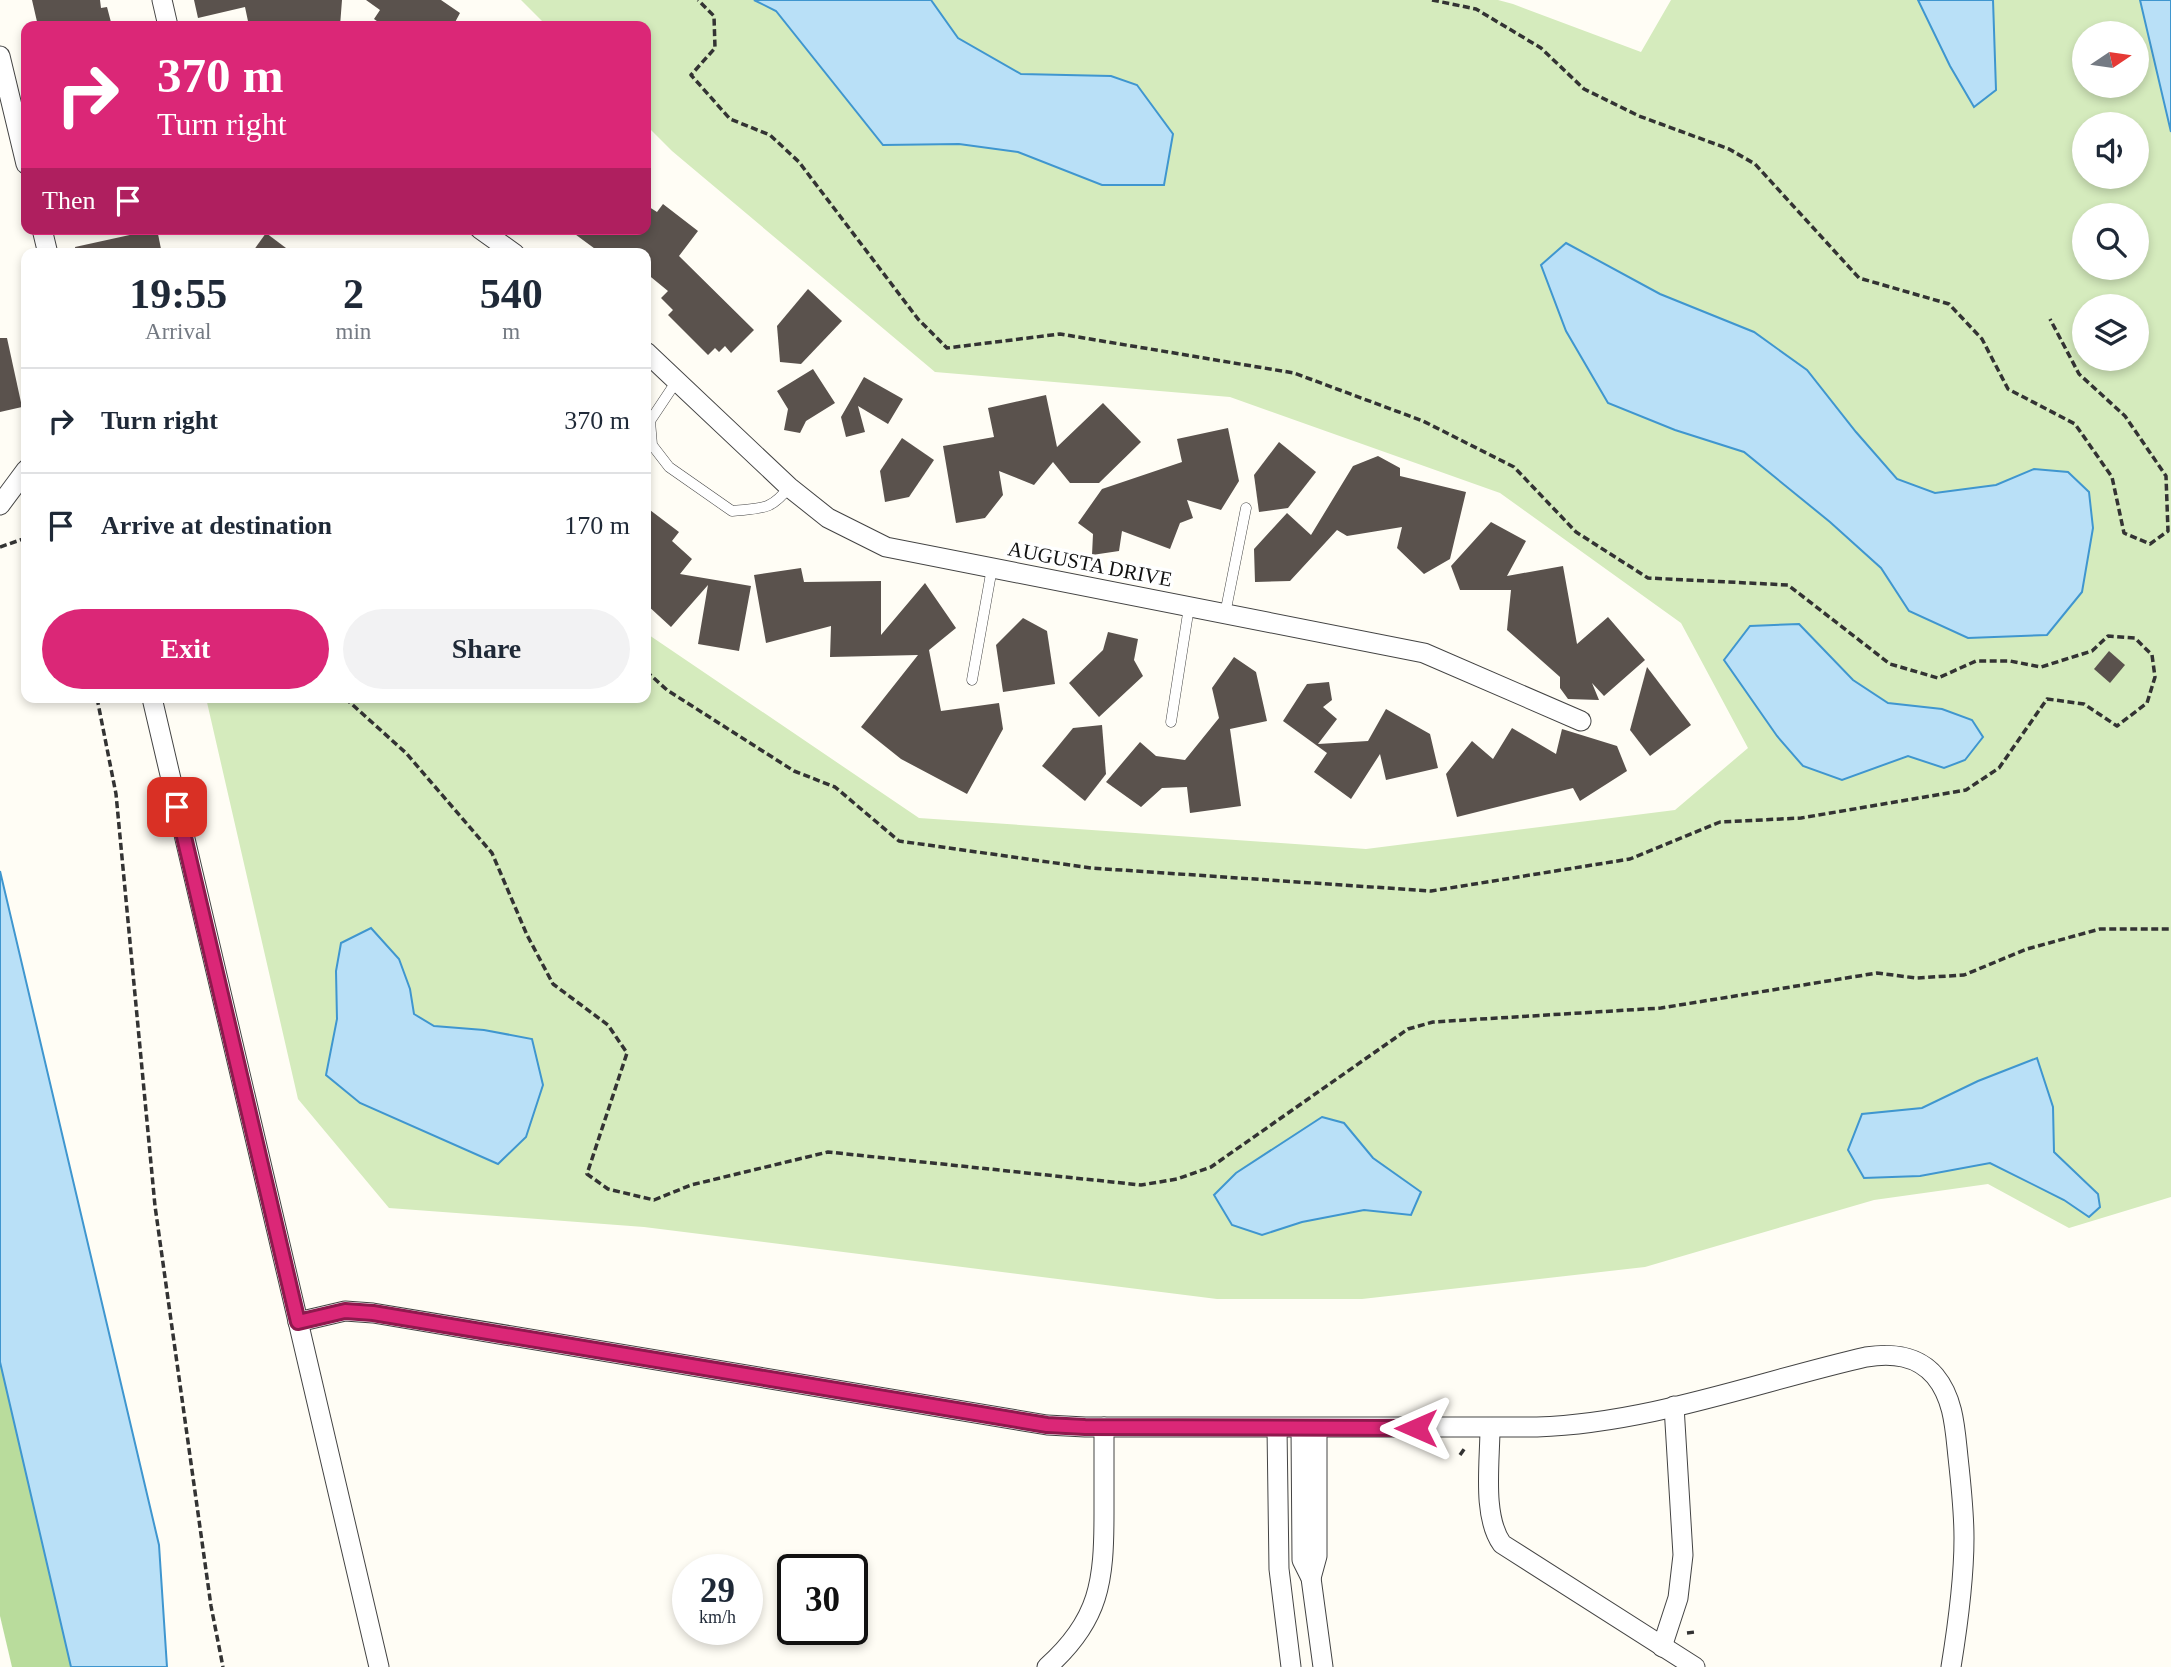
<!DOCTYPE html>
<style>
body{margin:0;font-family:Georgia,serif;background:#f2f2f3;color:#1f2937;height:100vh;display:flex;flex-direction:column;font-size:26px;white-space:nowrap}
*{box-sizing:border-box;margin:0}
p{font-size:23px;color:#747a83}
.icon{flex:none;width:38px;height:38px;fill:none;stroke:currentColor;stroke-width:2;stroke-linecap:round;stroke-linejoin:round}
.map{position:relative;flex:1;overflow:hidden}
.drawer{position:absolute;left:21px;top:248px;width:630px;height:455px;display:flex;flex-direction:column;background:#fff;border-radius:14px;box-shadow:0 4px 10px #0003}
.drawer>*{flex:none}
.top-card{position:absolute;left:21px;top:21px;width:630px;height:214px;border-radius:14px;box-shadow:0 4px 10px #0003;background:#db2777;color:#fff;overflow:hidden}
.needle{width:46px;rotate:77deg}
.tools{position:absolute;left:2072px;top:21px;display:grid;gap:14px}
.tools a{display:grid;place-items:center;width:77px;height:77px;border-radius:50%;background:#fff;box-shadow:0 4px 10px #0003;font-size:35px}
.speed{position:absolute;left:672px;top:1554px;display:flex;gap:14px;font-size:35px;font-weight:700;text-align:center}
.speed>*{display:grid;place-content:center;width:91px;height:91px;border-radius:50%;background:#fff;box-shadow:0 4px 10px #0003;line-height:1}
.speed small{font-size:18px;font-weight:400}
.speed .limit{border:4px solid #111;border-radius:10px;background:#fff;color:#111}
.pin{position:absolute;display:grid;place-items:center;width:60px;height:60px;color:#fff;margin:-30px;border-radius:14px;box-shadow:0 4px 10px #0006}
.me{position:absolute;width:77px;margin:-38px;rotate:270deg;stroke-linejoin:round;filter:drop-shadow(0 0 5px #0008)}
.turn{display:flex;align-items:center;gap:24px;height:147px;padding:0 21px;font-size:32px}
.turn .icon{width:91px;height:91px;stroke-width:2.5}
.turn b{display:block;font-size:49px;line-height:60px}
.then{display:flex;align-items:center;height:66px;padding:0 21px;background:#0003;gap:14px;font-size:26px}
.eta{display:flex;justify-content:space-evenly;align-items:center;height:119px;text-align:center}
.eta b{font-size:42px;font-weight:600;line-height:49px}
.button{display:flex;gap:14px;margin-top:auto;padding:14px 21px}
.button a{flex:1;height:80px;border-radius:42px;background:#db2777;color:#fff;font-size:28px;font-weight:600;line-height:80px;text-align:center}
.button a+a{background:#f2f2f3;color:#1f2937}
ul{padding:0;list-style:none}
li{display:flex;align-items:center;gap:21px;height:105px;padding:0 21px;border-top:2px solid #e0e1e3}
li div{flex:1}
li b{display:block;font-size:26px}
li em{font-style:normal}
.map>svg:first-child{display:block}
.green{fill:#d5ebbd;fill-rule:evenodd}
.forest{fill:#b9dc9c}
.water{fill:#b9e0f7;stroke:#3f96cf;stroke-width:2}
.building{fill:#5a524d}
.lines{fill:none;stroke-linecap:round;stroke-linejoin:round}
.service-casing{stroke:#444;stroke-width:11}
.minor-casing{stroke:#444;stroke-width:21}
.path{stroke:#333;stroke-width:3.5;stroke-dasharray:7 3.5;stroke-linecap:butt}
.service{stroke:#fff;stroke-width:10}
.minor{stroke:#fff;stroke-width:19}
.route-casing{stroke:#8e194d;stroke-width:18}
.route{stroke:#db2777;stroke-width:12}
.labels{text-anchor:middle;stroke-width:7;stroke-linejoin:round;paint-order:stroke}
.street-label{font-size:21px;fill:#111;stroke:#fff}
</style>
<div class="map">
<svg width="2171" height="1667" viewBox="0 0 2171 1667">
<rect width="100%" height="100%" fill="#fffdf5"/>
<!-- green -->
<path class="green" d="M521 0H1498L1513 4 1641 52 1671 0H2171V1197L2069 1228 1988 1184 1874 1200 1645 1267 1362 1299H1217L644 1227 389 1208 298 1099 206 698H646V633L919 818 1366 849 1675 810 1748 748 1681 623 1500 493 1230 397 935 372 672 151 646 125V26H547ZM2084 33H2137V86H2084ZM2084 124H2137V177H2084ZM2084 215H2137V268H2084ZM2084 306H2137V359H2084Z"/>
<!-- forest -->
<polygon class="forest" points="0,1362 71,1667 12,1667 0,1616"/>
<!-- water -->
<g class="water">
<polygon points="754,0 931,0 958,38 1021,74 1111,76 1137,85 1173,134 1164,185 1102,185 1018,152 959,144 883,145 776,11"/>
<polygon points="1918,0 1993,0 1996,90 1974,107 1950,66"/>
<polygon points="2140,0 2171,0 2171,132"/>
<polygon points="1566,243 1660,294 1754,332 1807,370 1856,432 1897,479 1935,493 1996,485 2034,469 2068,472 2089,492 2093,528 2082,592 2047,635 1968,638 1909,611 1881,568 1830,522 1744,452 1675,430 1608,403 1566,331 1541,265"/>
<polygon points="1799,624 1853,680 1888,703 1942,709 1972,720 1983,737 1965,760 1944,768 1908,756 1842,780 1803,766 1777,736 1724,660 1750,626"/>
<polygon points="0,871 159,1545 167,1667 71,1667 0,1362"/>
<polygon points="371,928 399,959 410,989 414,1014 434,1026 484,1030 532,1039 543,1085 526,1137 498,1164 360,1103 326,1075 337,1019 336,971 341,943"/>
<polygon points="2037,1058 2053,1107 2054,1152 2098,1194 2100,1207 2089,1217 2064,1200 1990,1163 1920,1176 1864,1178 1848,1150 1862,1114 1922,1108 1978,1081"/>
<polygon points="1322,1117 1344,1123 1373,1158 1421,1192 1411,1215 1364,1210 1302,1222 1262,1235 1232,1225 1214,1195 1236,1173"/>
</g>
<!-- building -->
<g class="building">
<polygon points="32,0 100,0 101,8 107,7 112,26 38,26"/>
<polygon points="194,0 342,0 340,26 249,26 245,7 198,18"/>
<polygon points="366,0 441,0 460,13 453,26 384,26 374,19 380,10"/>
<polygon points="663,204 698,231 679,256 754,330 731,353 725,346 719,352 715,348 708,355 668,315 673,310 661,298 668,291 646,273 646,254 602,254 568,229 646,229 646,205 657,212"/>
<polygon points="157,229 162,254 76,254 75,247"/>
<polygon points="266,233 294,254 251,254"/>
<polygon points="808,289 842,321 801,364 780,362 777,326"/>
<polygon points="0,338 7,338 22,407 0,412"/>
<polygon points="813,369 835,403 806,421 800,433 784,430 788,409 777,391"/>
<polygon points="864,377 903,399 888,424 858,406 865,432 846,437 841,417"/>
<polygon points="1046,395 1057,447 1103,403 1141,442 1099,483 1070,483 1053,462 1034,485 999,471 1003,495 985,518 956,523 943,446 994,437 988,408"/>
<polygon points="1228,428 1239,481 1221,510 1187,500 1193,518 1180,523 1170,549 1122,531 1119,551 1092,555 1093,534 1078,523 1102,489 1182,462 1177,439"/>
<polygon points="902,438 934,460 909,497 885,502 880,471"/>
<polygon points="1279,442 1316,472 1288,508 1259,512 1254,475"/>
<polygon points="1378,456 1400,468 1400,476 1466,492 1450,559 1424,574 1397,548 1402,527 1347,536 1337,530 1290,581 1255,582 1254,549 1287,513 1311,535 1353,466"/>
<polygon points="646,507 679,532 672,541 692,559 680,574 751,586 739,651 698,644 708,585 671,627 646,604"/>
<polygon points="1491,522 1526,541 1507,576 1563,566 1577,644 1608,617 1645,660 1604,696 1592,683 1599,700 1568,699 1560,688 1560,677 1507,630 1511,590 1460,590 1451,566"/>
<polygon points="801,568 804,582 881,581 881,635 925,583 956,628 929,650 941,711 999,703 1003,729 967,794 901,759 861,727 918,655 830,657 831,626 766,643 754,575"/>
<polygon points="1023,618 1047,631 1055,684 1003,692 996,645"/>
<polygon points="1108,632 1138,639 1134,660 1143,676 1099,717 1069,683 1103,650"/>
<polygon points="2109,651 2125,665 2110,683 2094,669"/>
<polygon points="1234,657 1256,672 1267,721 1230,729 1241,806 1190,813 1187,787 1162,788 1141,807 1106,782 1140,742 1156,756 1185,760 1219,718 1212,688"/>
<polygon points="1647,667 1691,725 1650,756 1630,730"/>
<polygon points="1329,682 1332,700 1323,707 1337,719 1318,744 1368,741 1386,709 1430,734 1438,768 1386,780 1380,754 1351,799 1314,772 1327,753 1283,721 1307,684"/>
<polygon points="1102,725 1106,774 1085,801 1042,766 1073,728"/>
<polygon points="1512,728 1556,754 1562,729 1617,746 1627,771 1580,801 1573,788 1457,817 1446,774 1472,741 1493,759"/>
</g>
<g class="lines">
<defs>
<g id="service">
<path d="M676 382 650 421 652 445 669 467 732 511C761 508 771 511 789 487"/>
<polyline points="1225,614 1246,508"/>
<polyline points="972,680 992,568"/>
<polyline points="1171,722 1189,607"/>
</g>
<g id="minor">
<polyline points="162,0 168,26"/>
<polyline points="0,56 26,164"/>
<polyline points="42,229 48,254"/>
<polyline points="480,229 515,254"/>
<polyline points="646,352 789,487 828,518 886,547 1424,653 1581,721"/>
<polyline points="0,505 26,470"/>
<polyline points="152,698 379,1667"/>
<path d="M298 1322 345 1311 373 1313 1047 1425 1085 1427H1537C1650 1423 1757 1382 1866 1357 1892 1353 1917 1355 1935 1376 1954 1399 1955 1429 1958 1457 1961 1484 1964 1511 1964 1538 1964 1581 1958 1624 1951 1667"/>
<polyline points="1277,1428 1279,1569 1291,1667"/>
<polyline points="1301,1428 1302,1560 1311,1578 1323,1667"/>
<path d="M1490 1428C1490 1462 1482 1516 1502 1544L1695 1667"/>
<polyline points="1311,1578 1317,1556 1317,1428"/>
<polyline points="1662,1647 1678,1598 1683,1555 1674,1406"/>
<path d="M1047 1667C1100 1620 1104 1581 1104 1513 1104 1484 1104 1456 1104 1427"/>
</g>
</defs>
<!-- service casing -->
<use href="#service" class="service-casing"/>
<!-- minor casing -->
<use href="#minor" class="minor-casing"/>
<!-- path -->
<g class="path">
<polyline points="1432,0 1476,9 1541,48 1584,89 1639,116 1729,149 1755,164 1859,278 1949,304 1982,339 2008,389 2075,424 2112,477 2124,533 2150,544 2168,531 2166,476 2125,416 2079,374 2050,319"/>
<polyline points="0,547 26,538"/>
<polyline points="646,671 667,690 794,771 835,787 899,841 1091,868 1431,891 1630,859 1720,822 1801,818 1966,790 1999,768 2047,699 2084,704 2117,726 2147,703 2155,677 2152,655 2135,638 2108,636 2092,651 2041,667 2010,661 1976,661 1938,678 1890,664 1788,585 1648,578 1576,532 1514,467 1423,421 1294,373 1060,334 947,348 918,319 799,162 770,135 730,119 691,75 715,48 714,16 698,0"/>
<polyline points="97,698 116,794 155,1206 211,1606 223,1667"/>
<polyline points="345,698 406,753 492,853 527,935 553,984 608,1025 627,1053 587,1174 608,1189 654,1200 691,1185 828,1152 1141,1185 1177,1179 1211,1167 1408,1029 1433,1022 1661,1008 1877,973 1916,978 1964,975 2027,949 2100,929 2171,929"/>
<polyline points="1460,1455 1465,1448"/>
<polyline points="1687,1633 1695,1632"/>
</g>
<!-- service -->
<use href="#service" class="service"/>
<!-- minor -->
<use href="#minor" class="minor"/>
</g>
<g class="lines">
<defs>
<polyline id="route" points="177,807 298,1322 345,1311 373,1313 1047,1425 1085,1427 1416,1428"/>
</defs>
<!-- route casing -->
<use href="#route" class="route-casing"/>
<!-- route -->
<use href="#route" class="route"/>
</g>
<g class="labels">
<!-- street labels -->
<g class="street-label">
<text transform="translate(1090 564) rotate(11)" y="7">AUGUSTA DRIVE</text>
</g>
</g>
</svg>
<div class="tools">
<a><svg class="needle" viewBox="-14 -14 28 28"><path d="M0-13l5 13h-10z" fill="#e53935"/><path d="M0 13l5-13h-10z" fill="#747a83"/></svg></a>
<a><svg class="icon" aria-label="sound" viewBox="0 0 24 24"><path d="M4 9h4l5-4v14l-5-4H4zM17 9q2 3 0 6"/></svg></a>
<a><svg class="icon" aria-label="search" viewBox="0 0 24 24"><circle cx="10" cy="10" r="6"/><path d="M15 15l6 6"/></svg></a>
<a><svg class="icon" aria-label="layers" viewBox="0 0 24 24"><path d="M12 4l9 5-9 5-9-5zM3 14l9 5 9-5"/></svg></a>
</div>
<div class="speed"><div>29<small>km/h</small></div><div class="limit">30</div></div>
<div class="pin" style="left:177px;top:807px;background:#d93025"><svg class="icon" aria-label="arrive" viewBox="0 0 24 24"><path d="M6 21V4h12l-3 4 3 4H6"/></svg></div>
<svg class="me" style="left:1416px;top:1428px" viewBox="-20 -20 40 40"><path d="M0-17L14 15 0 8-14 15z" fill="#db2777" stroke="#fff" stroke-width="4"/></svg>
<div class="top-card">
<div class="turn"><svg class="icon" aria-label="right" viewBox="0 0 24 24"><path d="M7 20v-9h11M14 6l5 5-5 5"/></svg><div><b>370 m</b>Turn right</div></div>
<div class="then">Then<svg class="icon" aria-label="arrive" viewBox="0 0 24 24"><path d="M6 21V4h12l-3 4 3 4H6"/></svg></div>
</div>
<section class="drawer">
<div class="eta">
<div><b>19:55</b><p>Arrival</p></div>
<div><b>2</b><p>min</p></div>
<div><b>540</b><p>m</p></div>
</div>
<ul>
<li><svg class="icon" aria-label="right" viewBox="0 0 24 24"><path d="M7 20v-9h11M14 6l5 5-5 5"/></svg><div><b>Turn right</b></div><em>370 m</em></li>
<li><svg class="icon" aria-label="arrive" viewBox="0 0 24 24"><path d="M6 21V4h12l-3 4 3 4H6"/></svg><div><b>Arrive at destination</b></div><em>170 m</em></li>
</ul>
<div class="button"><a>Exit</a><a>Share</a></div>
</section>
</div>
